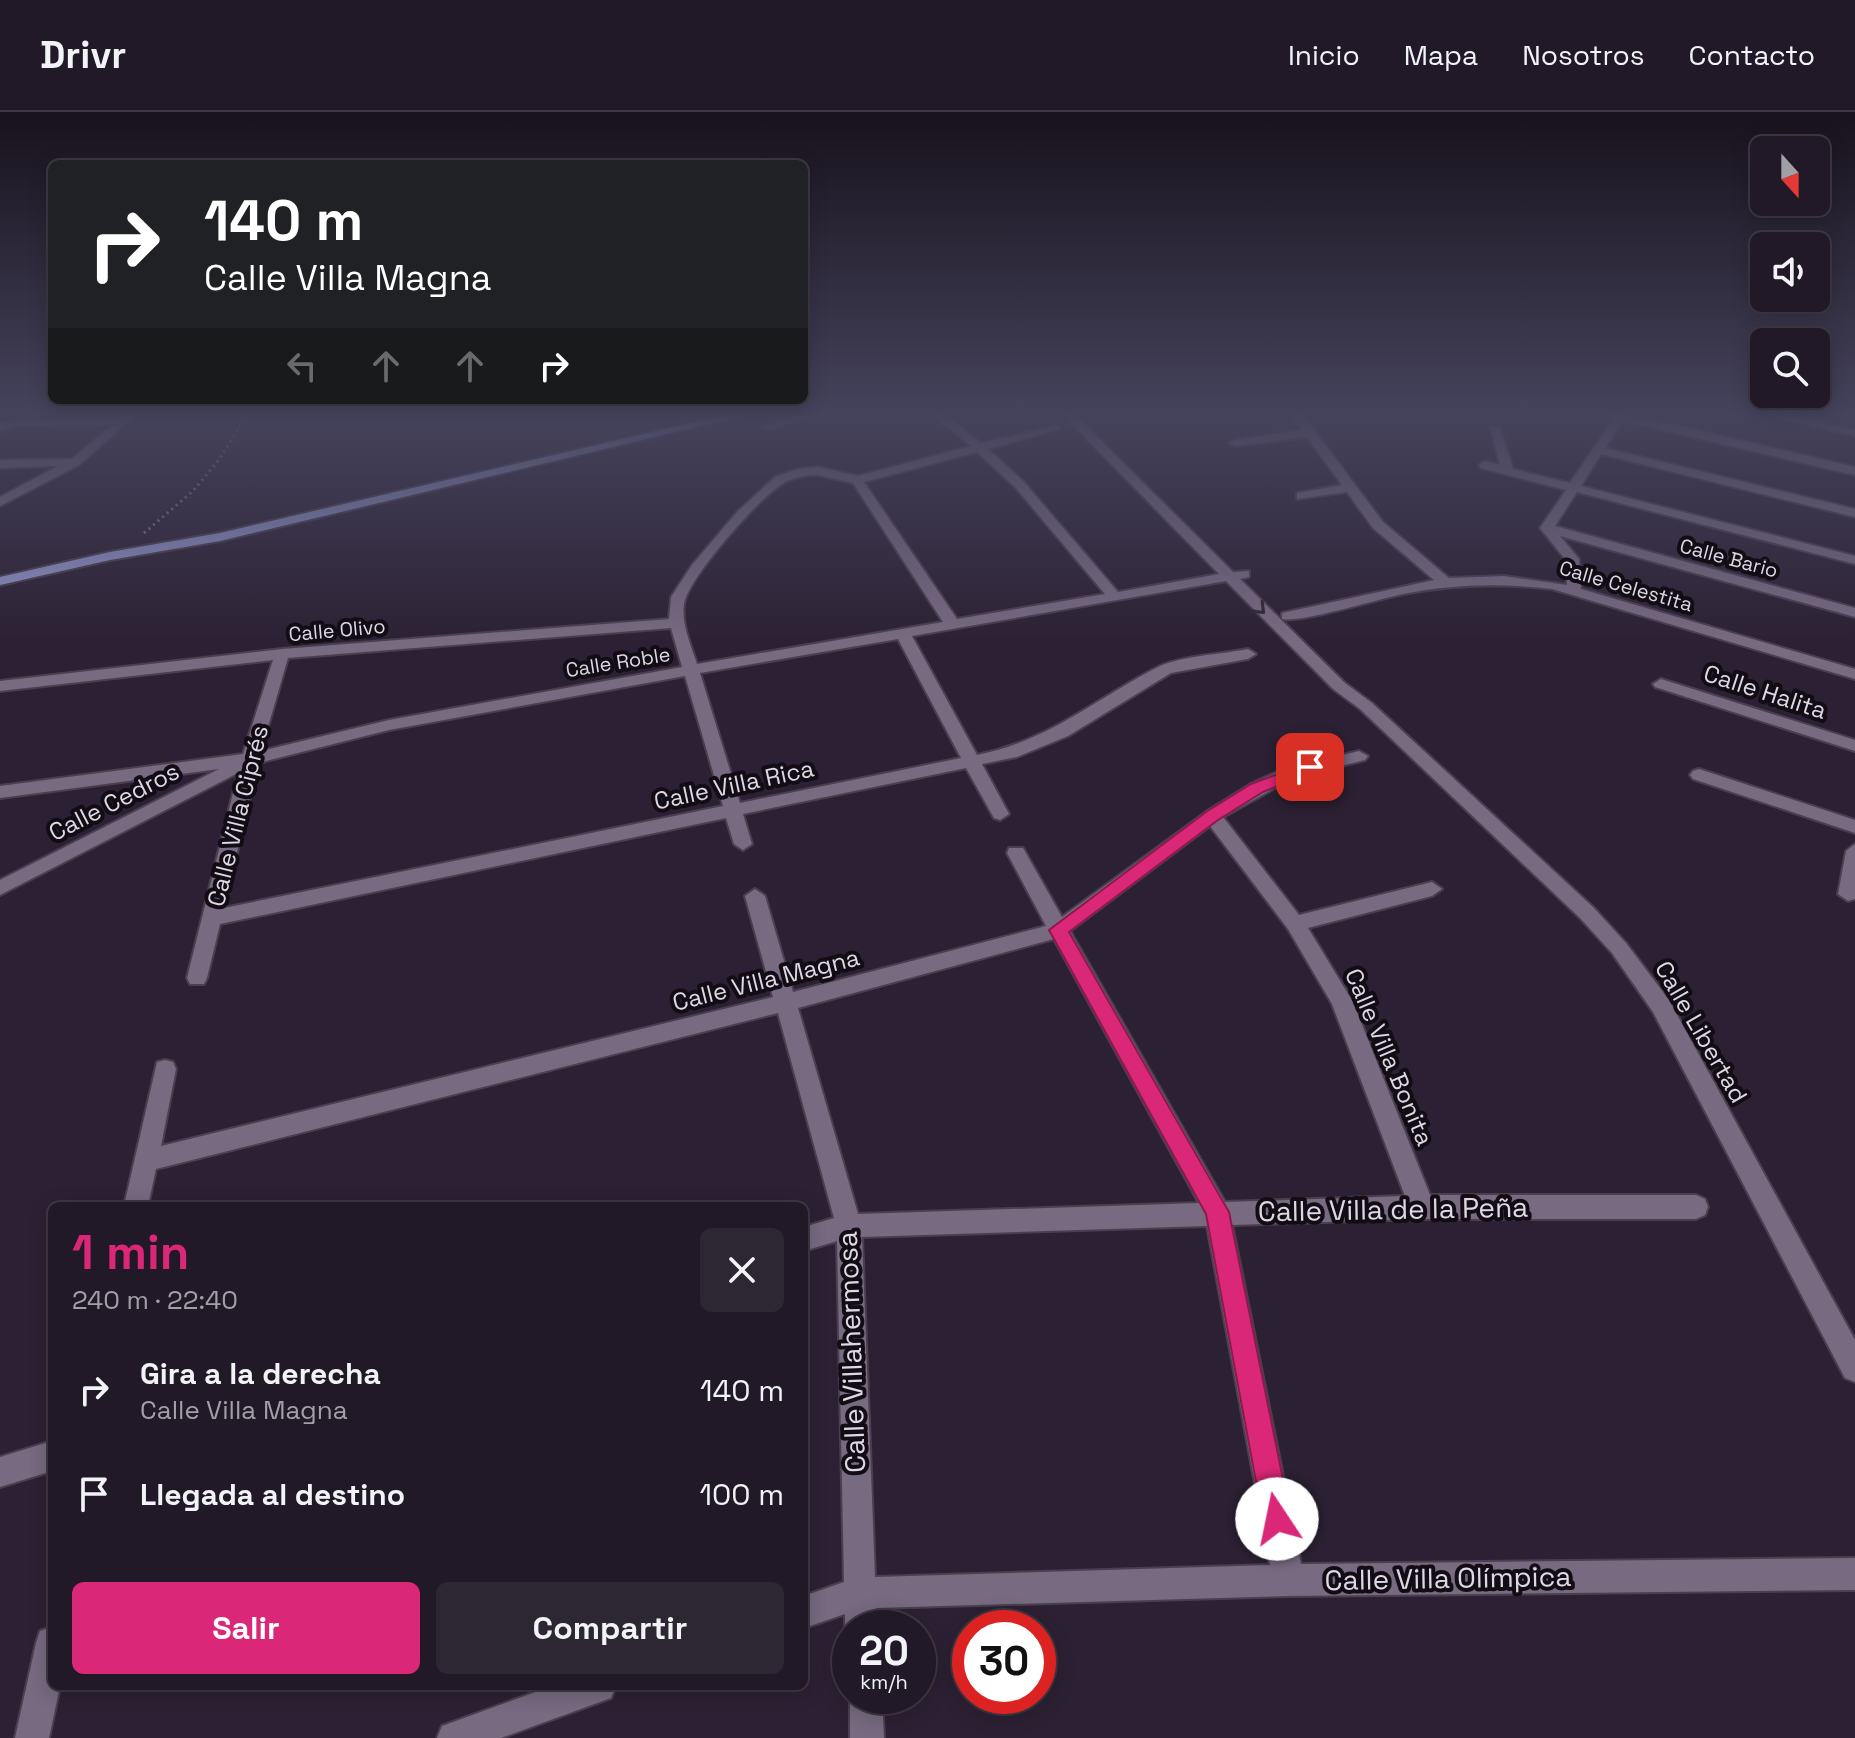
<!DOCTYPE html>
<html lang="es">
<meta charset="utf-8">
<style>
body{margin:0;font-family:"Space Grotesk",sans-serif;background:#2d2633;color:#f1f3f6;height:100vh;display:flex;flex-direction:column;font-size:30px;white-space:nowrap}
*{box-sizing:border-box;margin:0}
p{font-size:26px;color:#a2a0a7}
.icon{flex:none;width:44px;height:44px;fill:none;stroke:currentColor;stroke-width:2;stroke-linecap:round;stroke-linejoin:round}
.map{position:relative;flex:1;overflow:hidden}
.sheet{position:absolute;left:48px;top:1090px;width:760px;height:488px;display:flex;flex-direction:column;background:#211927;border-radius:12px;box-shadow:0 4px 20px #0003,0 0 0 2px #3e3844}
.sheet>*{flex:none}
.guide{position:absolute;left:48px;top:48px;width:760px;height:244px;border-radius:12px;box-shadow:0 4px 20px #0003,0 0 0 2px #3e3844;background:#202124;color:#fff;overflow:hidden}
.needle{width:52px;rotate:159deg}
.buttons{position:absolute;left:1750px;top:24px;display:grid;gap:16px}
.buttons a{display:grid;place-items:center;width:80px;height:80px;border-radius:12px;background:#211927;box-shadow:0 4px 20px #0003,0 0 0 2px #3e3844;font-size:40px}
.speed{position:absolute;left:832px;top:1498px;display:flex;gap:16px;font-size:40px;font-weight:700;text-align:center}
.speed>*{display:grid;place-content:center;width:104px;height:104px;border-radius:50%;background:#211927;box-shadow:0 4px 20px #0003,0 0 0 2px #3e3844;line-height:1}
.speed small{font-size:20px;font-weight:400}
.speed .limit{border:12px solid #d22;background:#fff;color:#111}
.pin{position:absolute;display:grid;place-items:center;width:68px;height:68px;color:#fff;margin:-34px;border-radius:16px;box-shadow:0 4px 12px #0006}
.me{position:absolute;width:88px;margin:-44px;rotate:349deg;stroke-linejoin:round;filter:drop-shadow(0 0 6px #0008)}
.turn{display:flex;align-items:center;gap:28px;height:168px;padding:0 24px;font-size:36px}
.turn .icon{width:104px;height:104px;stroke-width:2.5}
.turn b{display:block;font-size:56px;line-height:68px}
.lanes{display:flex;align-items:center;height:76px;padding:0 24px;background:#0003;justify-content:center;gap:40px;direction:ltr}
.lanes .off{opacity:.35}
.round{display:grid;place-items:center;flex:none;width:84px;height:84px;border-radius:12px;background:#2d2633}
.head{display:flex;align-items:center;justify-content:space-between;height:136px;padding:0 24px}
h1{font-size:48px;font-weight:700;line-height:60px;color:#db2777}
.action{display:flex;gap:16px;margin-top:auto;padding:16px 24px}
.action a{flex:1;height:92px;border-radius:12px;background:#db2777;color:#fff;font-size:32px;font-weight:700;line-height:92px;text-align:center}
.action a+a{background:#2d2633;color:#f1f3f6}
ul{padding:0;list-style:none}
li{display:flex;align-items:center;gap:24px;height:104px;padding:0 24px}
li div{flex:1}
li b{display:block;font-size:30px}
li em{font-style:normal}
header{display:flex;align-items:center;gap:48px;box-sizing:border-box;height:112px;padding:0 40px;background:#211927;border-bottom:2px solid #3e3844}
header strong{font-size:38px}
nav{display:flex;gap:44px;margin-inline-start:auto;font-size:28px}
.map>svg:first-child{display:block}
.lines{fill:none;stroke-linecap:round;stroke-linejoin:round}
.minor-casing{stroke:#493f4f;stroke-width:4}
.major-casing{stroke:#493f4f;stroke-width:4}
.path{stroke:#7c7383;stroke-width:3;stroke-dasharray:2 4;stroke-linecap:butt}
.minor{fill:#776a81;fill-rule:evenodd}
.major{fill:#8f93c8;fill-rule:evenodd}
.oneway{stroke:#302935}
.route{fill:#db2777;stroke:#8e194d;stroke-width:2}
.labels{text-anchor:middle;stroke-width:8;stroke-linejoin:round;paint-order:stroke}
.far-street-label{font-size:20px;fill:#ded7e4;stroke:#120d15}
.street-label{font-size:24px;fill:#ded7e4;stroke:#120d15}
.near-street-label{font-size:28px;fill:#ded7e4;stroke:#120d15}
</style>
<header>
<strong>Drivr</strong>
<nav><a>Inicio</a><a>Mapa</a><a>Nosotros</a><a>Contacto</a></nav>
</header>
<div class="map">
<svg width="1855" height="1626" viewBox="0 0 1855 1626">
<rect width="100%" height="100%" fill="#2c2134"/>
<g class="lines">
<defs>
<g id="minor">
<polygon points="124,302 136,302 79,353 0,394 0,385 58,354 0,356 0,348 72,347 112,313 18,314 0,319 0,312 17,308 120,306"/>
<polygon points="803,302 823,302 769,317 763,314"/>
<path d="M931 302H944L981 331 1060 313V317L988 337 1023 369 1118 480 1219 462 1062 302H1074L1233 460 1249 459V465L1240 467 1345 571 1372 591 1594 796 1626 831 1669 888 1855 1228V1270L1845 1266 1653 900 1612 841 1580 806 1360 597 1333 577 1226 469 912 524 977 643C1051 628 1093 588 1158 555 1180 544 1223 542 1248 537L1256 542 1248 547 1171 561 1068 624 1017 645 982 652 1009 702 1000 708 994 706 966 656 743 702 752 732 743 738 734 732 726 706 220 812 207 866 204 872H190L187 866 238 661 0 783V768L219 657 0 686V674L243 642 273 548 0 579V569L282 537 669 507 671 485 692 453 737 400 775 365 798 357 818 355 858 364 971 334ZM977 340 1015 375 1105 482 957 507 864 370ZM818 363 853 371 943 510 697 552C691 533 681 512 684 492 688 466 759 386 782 372 793 365 805 363 818 363ZM671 516 682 555 389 608 261 639 288 546ZM898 527 961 646 740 691 700 561ZM685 564 723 694 224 796 258 651 389 618Z"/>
<path d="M1291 302H1302L1383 410 1449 466 1504 464 1567 473 1565 447 1540 416 1566 378 1481 356 1479 353 1485 349 1500 353 1490 314 1500 316 1513 357 1570 371 1614 306 1604 302H1627L1855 355V363L1623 309 1605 336 1855 397V405L1601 342 1581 374 1855 444V452L1577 380 1555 414 1855 496V505L1560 424 1579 447 1581 477 1855 557V567L1552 477C1501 471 1453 472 1403 482 1378 487 1302 511 1282 507V501L1434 468 1373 416 1347 380 1297 387V381L1342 373 1307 325 1235 334 1229 331 1235 328 1302 318Z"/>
<polygon points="1762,302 1785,302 1855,318 1855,324"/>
<polygon points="1661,567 1855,628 1855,639 1655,575 1653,572"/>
<path d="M1359 639 1368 644 1365 648 1293 666 1223 705 1299 803 1432 770 1442 777 1432 784 1308 816 1353 890 1430 1083H1696L1705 1087 1708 1095 1705 1103 1696 1107H1422L1232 1113 1301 1452 1855 1446V1478L1289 1484 876 1496 877 1516H850V1528L845 1516V1502L804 1516V1484L844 1470 837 1129 804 1139V1115L834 1106 778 901 156 1057 148 1094H124L157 950 165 948 173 950 176 957 161 1034 773 885 745 784 755 777 765 784 793 880 1046 814 1007 741 1009 736H1023L1062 805 1206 700 1251 672 1281 658ZM1210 714 1288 817 1332 892 1405 1084 1225 1090 1070 819ZM1054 827 1199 1091 858 1102 798 896ZM1207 1114 1270 1453 875 1465 862 1125Z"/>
<polygon points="1699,657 1855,708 1855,721 1693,667 1690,663 1693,659"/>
<polygon points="1855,732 1855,787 1848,789 1838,782 1846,739"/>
<polygon points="52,1329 52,1359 0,1375 0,1345"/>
<polygon points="52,1515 52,1574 60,1574 49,1626 15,1626 36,1531 40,1519"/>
<polygon points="552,1574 616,1574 611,1586 501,1626 437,1626 442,1614"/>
<polygon points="850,1580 850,1584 882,1584 884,1626 850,1626"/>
</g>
<polygon id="major" points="729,302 750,302 220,429 110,448 0,473 0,465 110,440 220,421"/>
</defs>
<!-- minor casing -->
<use href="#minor" class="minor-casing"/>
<!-- major casing -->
<use href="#major" class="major-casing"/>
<!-- path -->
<polyline class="path" points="144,421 193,379 218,349 248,302"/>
<!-- minor -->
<use href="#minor" class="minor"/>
<!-- major -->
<use href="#major" class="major"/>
</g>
<!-- one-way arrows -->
<defs><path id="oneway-chevron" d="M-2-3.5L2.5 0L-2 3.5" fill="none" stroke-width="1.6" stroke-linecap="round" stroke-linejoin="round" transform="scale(2)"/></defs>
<use class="oneway" href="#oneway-chevron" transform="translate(1260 497) rotate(45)"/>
<!-- sky -->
<linearGradient id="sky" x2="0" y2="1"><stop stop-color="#18121d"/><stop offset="0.57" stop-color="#45435c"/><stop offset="1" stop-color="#45435c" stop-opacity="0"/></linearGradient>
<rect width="1855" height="530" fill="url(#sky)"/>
<!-- route -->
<polygon class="route" points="1310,650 1317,655 1315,659 1263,680 1218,708 1069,820 1229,1100 1291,1407 1287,1416 1277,1420 1267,1416 1263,1407 1206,1102 1049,818 1206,700 1251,672"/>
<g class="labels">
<!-- far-street labels -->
<g class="far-street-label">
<text transform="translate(1729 446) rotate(15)" y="7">Calle Bario</text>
<text transform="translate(1626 474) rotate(16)" y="7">Calle Celestita</text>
<text transform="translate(337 518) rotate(-5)" y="7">Calle Olivo</text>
<text transform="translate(618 550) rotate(-9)" y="7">Calle Roble</text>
</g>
<!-- street labels -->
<g class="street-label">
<text transform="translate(1765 580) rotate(18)" y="8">Calle Halita</text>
<text transform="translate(734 673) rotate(-12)" y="8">Calle Villa Rica</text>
<text transform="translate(114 690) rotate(-27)" y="8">Calle Cedros</text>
<text transform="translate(238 704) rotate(-76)" y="8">Calle Villa Ciprés</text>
<text transform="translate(766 868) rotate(-14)" y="8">Calle Villa Magna</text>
<text transform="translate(1701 920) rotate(60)" y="8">Calle Libertad</text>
<text transform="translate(1389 945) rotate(67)" y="8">Calle Villa Bonita</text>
</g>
<!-- near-street labels -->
<g class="near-street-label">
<text transform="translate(1393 1097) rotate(-1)" y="10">Calle Villa de la Peña</text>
<text transform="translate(851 1240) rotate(-92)" y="10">Calle Villahermosa</text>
<text transform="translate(1448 1466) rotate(-1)" y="10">Calle Villa Olímpica</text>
</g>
</g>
</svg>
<div class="buttons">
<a><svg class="needle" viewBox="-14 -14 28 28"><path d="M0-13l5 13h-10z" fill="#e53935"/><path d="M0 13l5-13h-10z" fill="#a2a0a7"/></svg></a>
<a><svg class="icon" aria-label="sound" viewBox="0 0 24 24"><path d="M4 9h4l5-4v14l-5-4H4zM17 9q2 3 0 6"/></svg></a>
<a><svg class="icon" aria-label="search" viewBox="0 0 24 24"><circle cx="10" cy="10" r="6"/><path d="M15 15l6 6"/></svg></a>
</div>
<div class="speed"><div>20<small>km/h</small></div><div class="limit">30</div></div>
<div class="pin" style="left:1310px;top:655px;background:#d93025"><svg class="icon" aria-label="arrive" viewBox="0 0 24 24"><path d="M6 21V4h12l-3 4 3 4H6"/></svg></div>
<svg class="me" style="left:1277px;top:1407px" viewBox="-20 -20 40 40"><circle r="19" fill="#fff"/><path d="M0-13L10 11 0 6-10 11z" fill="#db2777"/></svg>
<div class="guide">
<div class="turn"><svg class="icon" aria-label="right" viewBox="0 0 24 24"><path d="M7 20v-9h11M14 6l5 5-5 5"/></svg><div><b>140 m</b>Calle Villa Magna</div></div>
<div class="lanes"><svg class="icon off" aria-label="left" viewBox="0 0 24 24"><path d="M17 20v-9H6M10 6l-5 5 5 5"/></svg><svg class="icon off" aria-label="ahead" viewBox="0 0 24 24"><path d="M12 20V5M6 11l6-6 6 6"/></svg><svg class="icon off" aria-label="ahead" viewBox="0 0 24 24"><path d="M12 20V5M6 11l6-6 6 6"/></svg><svg class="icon" aria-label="right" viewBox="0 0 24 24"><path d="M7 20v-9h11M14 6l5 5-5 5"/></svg></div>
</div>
<section class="sheet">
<div class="head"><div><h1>1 min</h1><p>240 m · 22:40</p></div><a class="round"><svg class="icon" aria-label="close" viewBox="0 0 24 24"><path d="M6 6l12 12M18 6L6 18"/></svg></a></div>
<ul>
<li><svg class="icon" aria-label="right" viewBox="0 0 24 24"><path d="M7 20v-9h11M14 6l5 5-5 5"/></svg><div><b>Gira a la derecha</b><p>Calle Villa Magna</p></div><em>140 m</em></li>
<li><svg class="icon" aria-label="arrive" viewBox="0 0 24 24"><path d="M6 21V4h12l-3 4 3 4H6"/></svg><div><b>Llegada al destino</b></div><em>100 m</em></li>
</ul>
<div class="action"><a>Salir</a><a>Compartir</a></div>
</section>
</div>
